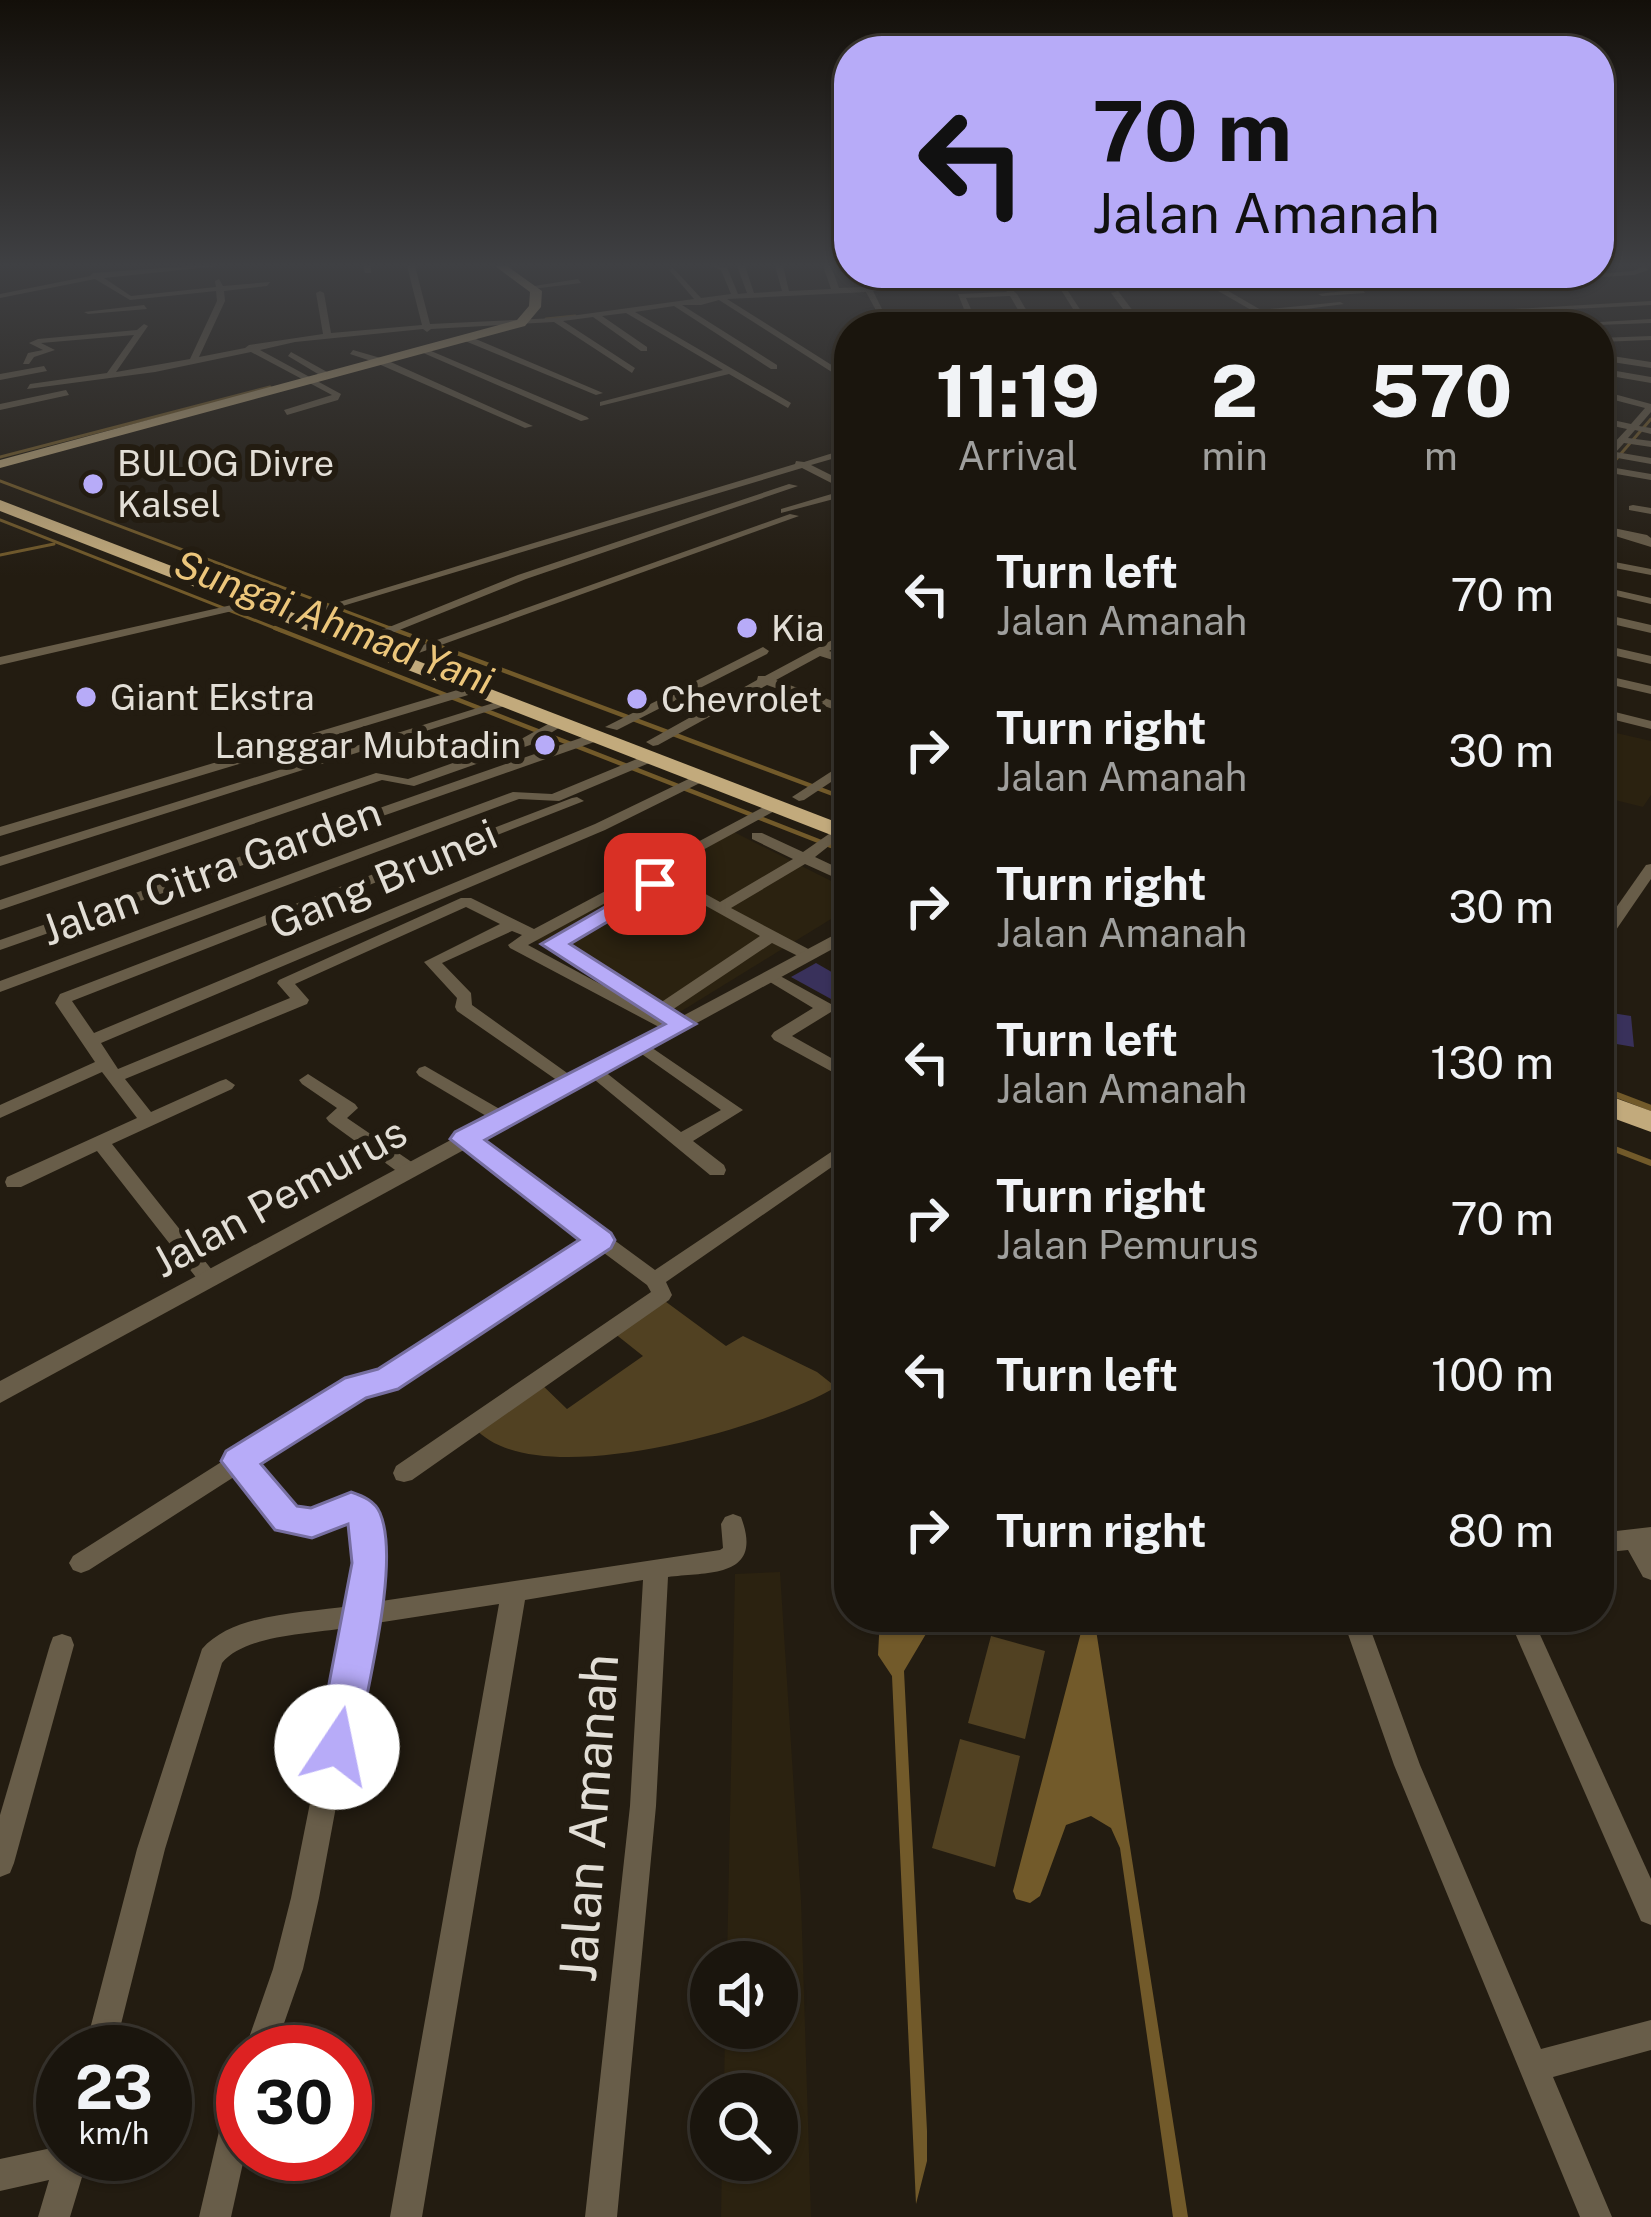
<!DOCTYPE html>
<style>
body{margin:0;font-family:"Public Sans",sans-serif;background:#27221b;color:#f1f3f6;height:100vh;display:flex;flex-direction:column;font-size:45px;white-space:nowrap}
*{box-sizing:border-box;margin:0}
p{font-size:39px;color:#9f9f9d}
.icon{flex:none;width:66px;height:66px;fill:none;stroke:currentColor;stroke-width:2;stroke-linecap:round;stroke-linejoin:round}
.map{position:relative;flex:1;overflow:hidden}
.sheet{position:absolute;left:834px;top:312px;width:780px;height:1320px;display:flex;flex-direction:column;background:#1a150d;border-radius:48px;box-shadow:0 3px 9px #0004,0 0 0 3px #38342e}
.sheet>*{flex:none}
.hud{position:absolute;left:834px;top:36px;width:780px;height:252px;border-radius:48px;box-shadow:0 3px 9px #0004,0 0 0 3px #38342e;background:#b7abf8;color:#111;overflow:hidden}
.fabs{position:absolute;left:690px;top:1941px;display:grid;gap:24px}
.fabs a{display:grid;place-items:center;width:108px;height:108px;border-radius:50%;background:#1a150d;box-shadow:0 3px 9px #0004,0 0 0 3px #38342e;font-size:60px}
.speed{position:absolute;left:36px;top:2025px;display:flex;gap:24px;font-size:60px;font-weight:700;text-align:center}
.speed>*{display:grid;place-content:center;width:156px;height:156px;border-radius:50%;background:#1a150d;box-shadow:0 3px 9px #0004,0 0 0 3px #38342e;line-height:1}
.speed small{font-size:30px;font-weight:400}
.speed .limit{border:18px solid #d22;background:#fff;color:#111}
.pin{position:absolute;display:grid;place-items:center;width:102px;height:102px;color:#fff;margin:-51px;border-radius:24px;box-shadow:0 6px 18px #0006}
.me{position:absolute;width:132px;margin:-66px;rotate:11deg;stroke-linejoin:round;filter:drop-shadow(0 0 9px #0008)}
.turn{display:flex;align-items:center;gap:42px;height:252px;padding:0 60px;font-size:54px}
.turn .icon{width:156px;height:156px;stroke-width:2.5}
.turn b{display:block;font-size:84px;line-height:102px}
.eta{display:flex;justify-content:space-evenly;align-items:center;height:204px;text-align:center}
.eta b{font-size:72px;font-weight:800;line-height:84px}
ul{padding:0;list-style:none}
li{display:flex;align-items:center;gap:36px;height:156px;padding:0 60px}
li div{flex:1}
li b{display:block;font-size:45px}
li em{font-style:normal}
.map>svg:first-child{display:block}
.built{fill:#2b2210}
.green{fill:#514122}
.water{fill:#725a2a}
.lines{fill:none;stroke-linecap:round;stroke-linejoin:round}
.stream-far2{stroke:#725a2a;stroke-width:3}
.stream-far1{stroke:#725a2a;stroke-width:4.5}
.stream{stroke:#725a2a;stroke-width:6}
.building{fill:#39315b}
.minor{fill:#685d49;fill-rule:evenodd}
.tertiary{fill:#685d49;fill-rule:evenodd}
.primary{fill:#b39e74;fill-rule:evenodd}
.trunk{fill:#c2aa7c;fill-rule:evenodd}
.route{fill:#b7abf8;stroke:#776fa1;stroke-width:3}
.poi-dot{fill:#b7abf8;stroke:#231c11;stroke-width:4.5}
.labels{text-anchor:middle;stroke-width:12;stroke-linejoin:round;paint-order:stroke}
.far-poi-label{font-size:36px;fill:#e2ded6;stroke:#231c11;text-anchor:start}
.far-water-label{font-size:39px;font-style:italic;fill:#ecc67b;stroke:#231c11}
.street-label{font-size:42px;fill:#e2ded6;stroke:#231c11}
.near-street-label{font-size:51px;fill:#e2ded6;stroke:#231c11}
</style>
<div class="map">
<svg width="1651" height="2217" viewBox="0 0 1651 2217">
<rect width="100%" height="100%" fill="#231c11"/>
<!-- built -->
<g class="built">
<polygon points="1599,729 1651,741 1651,795 1643,807 1599,796"/>
<polygon points="734,832 849,890 849,908 667,1020 535,940"/>
<polygon points="780,1572 801,1900 811,2217 721,2217 722,2160 777,2160 777,2094 724,2094 725,2028 777,2028 777,1962 727,1962 735,1574"/>
</g>
<!-- green -->
<g class="green">
<path d="M658 1296 726 1346 743 1336 817 1372 836 1387C767 1428 532 1497 474 1427L537 1380 567 1409 643 1356 609 1329Z"/>
<polygon points="991,1636 1045,1651 1025,1739 968,1723"/>
<polygon points="960,1739 1020,1756 995,1867 932,1848"/>
</g>
<!-- water -->
<g class="water">
<polygon points="880,1617 936,1617 904,1671 927,2131 927,2161 916,2204 892,1676 878,1655"/>
<polygon points="1085,1617 1094,1617 1188,2217 1173,2217 1120,1848 1111,1828 1091,1816 1066,1825 1040,1896 1030,1903 1016,1899 1013,1891"/>
</g>
<g class="lines">
<!-- stream-far2 -->
<g class="stream-far2">
<polyline points="546,319 575,316"/>
<polyline points="0,457 270,387"/>
<polyline points="1599,479 1651,419"/>
<polyline points="0,481 398,631"/>
<polyline points="0,520 282,631"/>
<polyline points="0,555 54,544"/>
</g>
<!-- stream-far1 -->
<g class="stream-far1">
<polyline points="275,628 849,853"/>
<polyline points="390,628 849,800"/>
</g>
<!-- stream -->
<g class="stream">
<polyline points="1599,1088 1651,1108"/>
<polyline points="1599,1143 1651,1163"/>
</g>
</g>
<!-- building -->
<g class="building">
<polygon points="816,963 849,982 849,988 831,999 791,977"/>
<polygon points="1599,1011 1631,1016 1634,1047 1599,1041"/>
</g>
<g class="lines">
<!-- minor -->
<g class="minor">
<polygon points="190,266 218,266 104,278 131,296 216,287 215,281 219,279 223,286 270,282 267,286 224,291 225,301 199,357 245,348 249,345 323,334 316,293 320,291 324,293 331,333 422,325 407,266 415,266 430,324 556,318 694,299 669,270 673,268 701,298 731,294 721,270 711,266 727,267 738,294 747,293 737,266 745,266 754,293 782,291 775,266 783,266 789,291 831,289 823,266 831,266 839,288 912,285 959,273 972,273 912,289 873,291 891,327 885,327 866,292 727,299 849,376 849,383 719,300 701,305 682,305 777,365 777,369 771,369 674,306 635,312 791,403 788,408 729,374 600,406 600,402 723,370 626,313 602,316 647,347 647,351 641,351 593,317 563,321 635,368 632,373 554,322 431,329 427,332 423,329 295,342 260,350 341,394 338,400 287,415 284,410 332,395 251,352 155,372 27,389 30,384 107,373 134,335 41,343 55,350 34,357 29,364 23,364 28,353 43,350 29,343 38,339 137,330 144,324 148,326 116,372 190,359 217,301 216,291 130,300 95,279 0,298 0,294 90,276 93,273"/>
<polygon points="363,266 371,266 371,273 365,273"/>
<polygon points="1644,266 1648,270 1634,275 1567,279 1563,277 1633,271"/>
<polygon points="1067,273 1076,273 1080,276 1076,278"/>
<polygon points="1138,273 1147,273 1143,275"/>
<polygon points="1187,273 1196,273 1205,278 1253,273 1211,281 1261,310 1340,302 1344,304 1268,314 1265,318"/>
<polygon points="1392,273 1422,273 1322,283 1318,281"/>
<polygon points="578,279 581,283 532,289 528,287"/>
<polygon points="1058,285 1064,285 1083,314 1126,313 1111,293 1118,291 1145,327 1137,327 1130,317 1087,318 1090,323 1083,325"/>
<polygon points="1009,287 1017,294 1036,327 1028,327 1010,296 966,298 979,327 971,327 958,294 1007,292 1005,289"/>
<polygon points="1362,289 1365,293 1322,296 1318,294"/>
<polygon points="1651,301 1651,305 1415,317 1411,315"/>
<polygon points="144,305 147,309 88,314 84,312"/>
<polygon points="1348,316 1351,320 1319,327 1305,327"/>
<polygon points="1651,319 1651,323 1545,327 1549,325"/>
<polygon points="1651,336 1651,340 1599,342 1599,338"/>
<polygon points="465,337 471,337 603,393 596,395 465,341"/>
<polygon points="424,348 587,417 589,419 581,421 421,352"/>
<polygon points="353,350 384,359 533,426 525,428 374,362 350,354"/>
<polygon points="291,352 329,373 330,375 323,377 288,356"/>
<polygon points="1599,354 1651,362 1651,368 1599,360"/>
<polygon points="44,366 47,371 0,380 0,374"/>
<polygon points="1599,368 1651,377 1651,383 1599,374"/>
<polygon points="66,390 69,395 0,410 0,404"/>
<polygon points="1599,390 1651,404 1651,412 1639,426 1651,428 1651,434 1635,430 1628,438 1651,441 1651,447 1624,443 1616,452 1651,458 1651,464 1612,457 1604,466 1651,474 1651,480 1599,471 1599,459 1627,429 1599,423 1599,417 1631,424 1645,408 1599,396"/>
<polygon points="849,448 849,454 811,465 849,484 849,495 781,513 781,509 845,490 802,468 316,614 306,612 795,464 796,461 804,462"/>
<polygon points="789,484 798,486 526,579 377,639 367,636 518,575"/>
<polygon points="1633,505 1651,508 1651,514 1629,510 1629,506"/>
<polygon points="790,514 799,516 416,654 406,651"/>
<polygon points="1599,525 1647,535 1651,538 1651,547 1599,531"/>
<polygon points="1599,559 1651,569 1651,575 1599,565"/>
<polygon points="1599,586 1651,598 1651,604 1599,592"/>
<polygon points="254,600 258,601 258,605 0,665 0,657"/>
<polygon points="1599,613 1651,625 1651,633 1599,621"/>
<polygon points="849,631 849,640 829,651 849,657 849,665 820,656 776,680 849,707 849,715 767,685 658,745 653,746 646,742 757,680 758,676 765,676"/>
<polygon points="1599,644 1651,656 1651,664 1599,652"/>
<polygon points="763,647 769,651 767,654 617,730 605,727"/>
<polygon points="1599,674 1651,686 1651,694 1599,682"/>
<polygon points="474,685 480,689 478,692 0,836 0,827"/>
<polygon points="503,700 514,703 0,866 0,857"/>
<polygon points="1599,708 1651,721 1651,729 1599,716"/>
<polygon points="557,719 562,720 562,726 533,744 414,786 382,780 0,910 0,900 376,773 408,779 523,738"/>
<polygon points="595,733 600,734 600,740 0,950 0,940"/>
<polygon points="649,754 654,755 654,761 559,801 519,799 0,992 0,981 513,792 552,794"/>
<polygon points="849,760 849,770 804,800 799,801 792,797"/>
<path d="M701 773 706 774V780L605 830 101 1043 118 1069 290 998 277 983 279 980 461 898H471L534 929 775 801 780 802V808L528 945 641 1006 546 944 663 877 680 880 720 902 793 859 752 839V833H762L803 852 839 827 846 831 844 834 815 857 849 873V884L805 864 731 908 814 952 816 955 814 958H802L772 943 666 1014 658 1015 682 1030 674 1035 510 948 508 945 522 935 512 931 442 963 471 993 472 1005 577 1080 580 1084 571 1090 457 1011 455 1007 457 998 424 962 500 924 466 907 295 984 309 1000 307 1004 125 1079 151 1112 220 1081 226 1079 235 1085 232 1089 112 1144 216 1275 219 1280 216 1285H202L97 1151 21 1187H7L5 1182 7 1177 137 1118 102 1072 0 1118V1105L95 1062 55 1003 60 994 572 798 577 797 584 801 72 1001 94 1033 595 824ZM666 887H672L760 936 660 1003 565 944Z"/>
<polygon points="1651,864 1651,879 1605,946 1599,948 1599,932 1646,865"/>
<polygon points="771,971 831,1004 833,1008 831,1012 792,1036 849,1068 849,1081 774,1040 771,1036 774,1032 813,1008 765,979 763,976 765,973"/>
<polygon points="642,1041 743,1110 693,1141 724,1165 726,1170 724,1175 710,1175 584,1071 593,1065 599,1067 681,1132 721,1110 636,1050 633,1046 636,1042"/>
<polygon points="425,1066 510,1115 513,1119 510,1123 498,1123 419,1076 416,1072 419,1068"/>
<polygon points="308,1074 355,1104 358,1108 347,1118 416,1165 418,1170 416,1175 402,1175 329,1122 326,1118 337,1108 302,1084 299,1080"/>
<path d="M464 1133 471 1135 655 1270 849 1140V1155L666 1282 672 1295 669 1300 412 1480 404 1482 396 1480 393 1473 396 1466 651 1292 647 1285 600 1250 395 1386 363 1394 254 1464 295 1512C322 1512 341 1494 368 1502L382 1563 375 1602 720 1550 723 1548 721 1524 725 1517 733 1514 741 1517C764 1578 710 1572 668 1577L656 1806 617 2217H585L630 1806 643 1580 525 1600 422 2217H390L499 1604 370 1624 319 1898 303 1969 274 2052H244L273 1969 291 1898 345 1628C309 1634 245 1635 222 1663L165 1849 114 2052H84L137 1849 202 1649C233 1613 304 1613 350 1606L358 1563 350 1518 307 1532 280 1527 237 1475 89 1570 81 1573 73 1570 69 1563 73 1556 349 1381 381 1373 586 1239 457 1143 455 1139Z"/>
<polygon points="1651,1527 1651,1580 1643,1577 1628,1550 1599,1553 1599,1533"/>
<polygon points="1342,1617 1366,1617 1420,1765 1541,2049 1651,2020 1651,2050 1553,2077 1612,2217 1580,2217 1394,1765"/>
<polygon points="1508,1617 1532,1617 1651,1879 1651,1925 1641,1921"/>
<polygon points="62,1634 71,1637 74,1645 14,1863 10,1873 0,1877 0,1815 50,1645 53,1637"/>
<polygon points="243,2078 245,2154 231,2217 199,2217 228,2093 232,2082"/>
<polygon points="63,2142 63,2154 89,2154 70,2217 38,2217 49,2180 0,2191 0,2159 61,2146"/>
</g>
<!-- tertiary -->
<polygon class="tertiary" points="849,927 849,940 0,1403 0,1381"/>
<!-- primary -->
<polygon class="primary" points="495,266 507,266 542,291 541,307 525,326 0,468 0,460 517,320 529,306 530,292"/>
<!-- trunk -->
<g class="trunk">
<polygon points="0,500 849,827 849,842 0,511"/>
<polygon points="1599,1092 1651,1111 1651,1132 1599,1113"/>
</g>
</g>
<!-- sky -->
<linearGradient id="sky" x2="0" y2="1"><stop stop-color="#130f09"/><stop offset="0.46" stop-color="#3f4043"/><stop offset="1" stop-color="#3f4043" stop-opacity="0"/></linearGradient>
<rect width="1651" height="576" fill="url(#sky)"/>
<!-- route -->
<path class="route" d="M655 878 666 884 663 889 570 944 696 1024 485 1140 611 1233 615 1240 611 1248 398 1389 366 1398 261 1464 297 1506 311 1508 351 1492C363 1496 375 1501 380 1513 401 1562 366 1691 357 1747L351 1760 337 1766 323 1760 317 1747 352 1563 348 1524 312 1538 275 1530 221 1461 226 1451 345 1378 378 1369 579 1240 450 1139 455 1132 665 1024 541 944Z"/>
<!-- markers -->
<g class="poi-dot">
<circle cx="93" cy="484" r="12"/>
<circle cx="747" cy="628" r="12"/>
<circle cx="86" cy="697" r="12"/>
<circle cx="637" cy="699" r="12"/>
<circle cx="545" cy="745" r="12"/>
</g>
<g class="labels">
<!-- far-poi labels -->
<g class="far-poi-label">
<text x="117" y="476">BULOG Divre<tspan x="117" dy="41">Kalsel</tspan></text>
<text x="771" y="641">Kia</text>
<text x="110" y="710">Giant Ekstra</text>
<text x="661" y="712">Chevrolet</text>
<text x="521" y="758" text-anchor="end">Langgar Mubtadin</text>
</g>
<!-- far-water labels -->
<g class="far-water-label">
<text transform="translate(334 622) rotate(21)" y="14">Sungai Ahmad Yani</text>
</g>
<!-- street labels -->
<g class="street-label">
<text transform="translate(211 871) rotate(-20)" y="15">Jalan Citra Garden</text>
<text transform="translate(383 879) rotate(-23)" y="15">Gang Brunei</text>
<text transform="translate(279 1197) rotate(-29)" y="15">Jalan Pemurus</text>
</g>
<!-- near-street labels -->
<g class="near-street-label">
<text transform="translate(589 1818) rotate(-86)" y="18">Jalan Amanah</text>
</g>
</g>
</svg>
<div class="fabs">
<a><svg class="icon" aria-label="sound" viewBox="0 0 24 24"><path d="M4 9h4l5-4v14l-5-4H4zM17 9q2 3 0 6"/></svg></a>
<a><svg class="icon" aria-label="search" viewBox="0 0 24 24"><circle cx="10" cy="10" r="6"/><path d="M15 15l6 6"/></svg></a>
</div>
<div class="speed"><div>23<small>km/h</small></div><div class="limit">30</div></div>
<div class="pin" style="left:655px;top:884px;background:#d93025"><svg class="icon" aria-label="arrive" viewBox="0 0 24 24"><path d="M6 21V4h12l-3 4 3 4H6"/></svg></div>
<svg class="me" style="left:337px;top:1747px" viewBox="-20 -20 40 40"><circle r="19" fill="#fff"/><path d="M0-13L10 11 0 6-10 11z" fill="#b7abf8"/></svg>
<div class="hud">
<div class="turn"><svg class="icon" aria-label="left" viewBox="0 0 24 24"><path d="M17 20v-9H6M10 6l-5 5 5 5"/></svg><div><b>70 m</b>Jalan Amanah</div></div>
</div>
<section class="sheet">
<div class="eta">
<div><b>11:19</b><p>Arrival</p></div>
<div><b>2</b><p>min</p></div>
<div><b>570</b><p>m</p></div>
</div>
<ul>
<li><svg class="icon" aria-label="left" viewBox="0 0 24 24"><path d="M17 20v-9H6M10 6l-5 5 5 5"/></svg><div><b>Turn left</b><p>Jalan Amanah</p></div><em>70 m</em></li>
<li><svg class="icon" aria-label="right" viewBox="0 0 24 24"><path d="M7 20v-9h11M14 6l5 5-5 5"/></svg><div><b>Turn right</b><p>Jalan Amanah</p></div><em>30 m</em></li>
<li><svg class="icon" aria-label="right" viewBox="0 0 24 24"><path d="M7 20v-9h11M14 6l5 5-5 5"/></svg><div><b>Turn right</b><p>Jalan Amanah</p></div><em>30 m</em></li>
<li><svg class="icon" aria-label="left" viewBox="0 0 24 24"><path d="M17 20v-9H6M10 6l-5 5 5 5"/></svg><div><b>Turn left</b><p>Jalan Amanah</p></div><em>130 m</em></li>
<li><svg class="icon" aria-label="right" viewBox="0 0 24 24"><path d="M7 20v-9h11M14 6l5 5-5 5"/></svg><div><b>Turn right</b><p>Jalan Pemurus</p></div><em>70 m</em></li>
<li><svg class="icon" aria-label="left" viewBox="0 0 24 24"><path d="M17 20v-9H6M10 6l-5 5 5 5"/></svg><div><b>Turn left</b></div><em>100 m</em></li>
<li><svg class="icon" aria-label="right" viewBox="0 0 24 24"><path d="M7 20v-9h11M14 6l5 5-5 5"/></svg><div><b>Turn right</b></div><em>80 m</em></li>
</ul>
</section>
</div>
